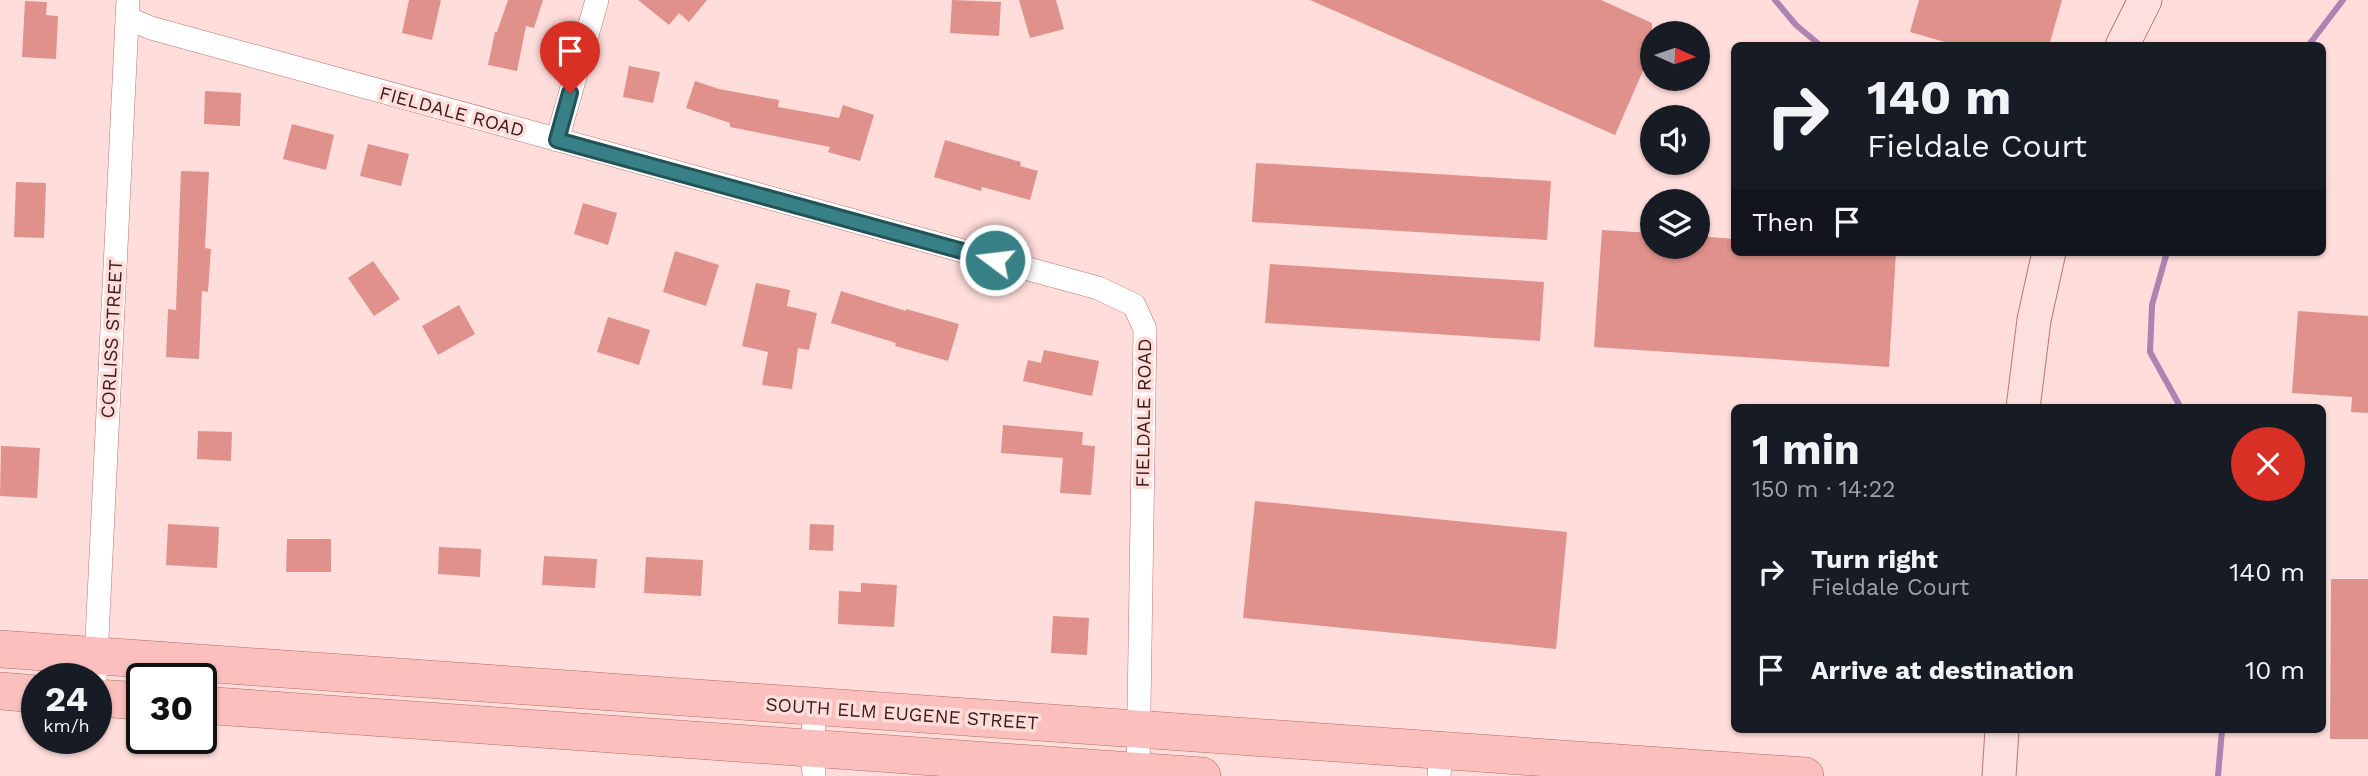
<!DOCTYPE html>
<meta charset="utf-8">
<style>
body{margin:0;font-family:"Work Sans",sans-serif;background:#20242c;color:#f1f3f6;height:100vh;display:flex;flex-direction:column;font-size:26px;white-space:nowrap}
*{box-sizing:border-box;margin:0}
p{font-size:23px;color:#9ea1a6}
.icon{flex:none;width:38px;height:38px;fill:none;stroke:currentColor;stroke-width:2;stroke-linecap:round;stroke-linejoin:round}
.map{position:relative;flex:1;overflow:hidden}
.side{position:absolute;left:1731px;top:404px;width:595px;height:329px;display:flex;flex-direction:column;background:#171b24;border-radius:10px;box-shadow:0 2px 5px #0004}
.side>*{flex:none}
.banner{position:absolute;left:1731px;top:42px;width:595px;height:214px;border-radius:10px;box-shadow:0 2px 5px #0004;background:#171b24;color:#f1f3f6;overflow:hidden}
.needle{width:46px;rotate:93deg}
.controls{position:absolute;left:1640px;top:21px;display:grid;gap:14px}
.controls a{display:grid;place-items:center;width:70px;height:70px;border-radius:50%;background:#171b24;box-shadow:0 2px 5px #0004;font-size:35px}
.speed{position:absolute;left:21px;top:663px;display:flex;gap:14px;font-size:35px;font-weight:700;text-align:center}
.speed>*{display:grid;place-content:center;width:91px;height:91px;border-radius:50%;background:#171b24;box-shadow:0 2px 5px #0004;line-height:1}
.speed small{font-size:18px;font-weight:400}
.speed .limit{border:4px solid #111;border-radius:10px;background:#fff;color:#111}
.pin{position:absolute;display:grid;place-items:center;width:60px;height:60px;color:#fff;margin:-72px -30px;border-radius:50% 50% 50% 0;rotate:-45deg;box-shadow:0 0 7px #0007}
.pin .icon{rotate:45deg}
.me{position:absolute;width:77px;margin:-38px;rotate:285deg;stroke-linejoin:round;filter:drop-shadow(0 0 5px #0008)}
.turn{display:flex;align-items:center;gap:24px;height:147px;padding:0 21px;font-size:32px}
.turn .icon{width:91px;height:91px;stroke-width:2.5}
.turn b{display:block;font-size:49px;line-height:60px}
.then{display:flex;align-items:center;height:66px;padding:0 21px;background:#0003;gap:14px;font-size:26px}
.round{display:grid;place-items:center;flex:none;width:74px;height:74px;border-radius:37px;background:#20242c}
.overview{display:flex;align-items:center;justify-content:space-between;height:119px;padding:0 21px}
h1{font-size:42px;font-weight:700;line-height:52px}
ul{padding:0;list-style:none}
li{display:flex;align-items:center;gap:21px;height:98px;padding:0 21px}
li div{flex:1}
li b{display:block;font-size:26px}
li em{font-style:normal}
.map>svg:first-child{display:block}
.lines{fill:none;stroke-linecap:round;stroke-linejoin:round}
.stream{stroke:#ae83b2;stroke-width:6}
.building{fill:#e0918c}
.street-casing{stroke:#bf746f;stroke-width:24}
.secondary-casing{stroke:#bf746f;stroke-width:35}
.primary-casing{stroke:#b66b67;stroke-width:38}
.street{stroke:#fff;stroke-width:23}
.secondary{stroke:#fde0de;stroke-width:33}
.primary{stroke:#fbc0bd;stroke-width:37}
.route-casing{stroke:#245357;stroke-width:18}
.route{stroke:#378086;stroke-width:12}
.labels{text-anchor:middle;stroke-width:7;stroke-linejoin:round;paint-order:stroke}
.street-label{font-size:19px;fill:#3a1c1a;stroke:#ffddda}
</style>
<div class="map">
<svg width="2368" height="776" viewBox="0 0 2368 776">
<rect width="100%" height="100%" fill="#ffddda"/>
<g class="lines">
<!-- stream -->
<g class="stream">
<polyline points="1775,0 1796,25 1821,46"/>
<polyline points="2308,46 2343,0"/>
<polyline points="2167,252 2152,305 2150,352 2181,408"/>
<polyline points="2218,776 2222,730"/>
</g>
</g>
<!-- building -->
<g class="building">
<polygon points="409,0 441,0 432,40 402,33"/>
<polygon points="508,0 543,0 534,28 526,26 517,71 488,65 495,32 497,32"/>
<polygon points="638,0 707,0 689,22 679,13 669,25"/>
<polygon points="952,0 1001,2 999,36 950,33"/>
<polygon points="1019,0 1056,0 1064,29 1030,38"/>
<polygon points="1310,0 1601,0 1652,23 1652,50 1615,135"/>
<polygon points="1919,0 2062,0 2049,46 1959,46 1910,32"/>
<polygon points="25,1 47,2 46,15 58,16 56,59 22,57"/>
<polygon points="629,66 660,72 653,103 623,97"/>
<polygon points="695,81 719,89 779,100 778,107 839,118 843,105 874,115 860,161 828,152 830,147 730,127 730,123 686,108"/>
<polygon points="205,91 241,93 240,126 204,124"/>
<polygon points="292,124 334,135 326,170 283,159"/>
<polygon points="945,140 1021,162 1020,166 1038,171 1030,200 982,187 981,191 934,177"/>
<polygon points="368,144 409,154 401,186 360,176"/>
<polygon points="1256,163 1551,181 1547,240 1252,222"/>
<polygon points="181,171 209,172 205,248 211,249 208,292 202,291 199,359 166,357 168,309 176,310"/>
<polygon points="16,182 46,183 44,238 14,237"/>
<polygon points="583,203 617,213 608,245 574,234"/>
<polygon points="1602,230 1652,233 1652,247 1698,247 1698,236 1734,239 1734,252 1896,252 1889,367 1594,347"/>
<polygon points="675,251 719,265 706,306 663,292"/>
<polygon points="373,261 400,299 374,316 348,278"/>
<polygon points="1270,264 1544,282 1540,341 1265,323"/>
<polygon points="756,283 790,290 787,306 817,313 809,350 798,348 792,389 762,385 768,352 742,346"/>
<polygon points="841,291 906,311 906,309 959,324 948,361 895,346 896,343 831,323"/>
<polygon points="459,305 475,334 438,355 422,326"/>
<polygon points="2298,311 2368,316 2368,413 2351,412 2352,397 2292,393"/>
<polygon points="608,317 650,330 639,365 597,352"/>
<polygon points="1044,350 1099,361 1092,396 1023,381 1028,360 1041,363"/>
<polygon points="1003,425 1083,432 1082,445 1095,446 1091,495 1060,493 1063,458 1001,453"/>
<polygon points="198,431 232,432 231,461 197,459"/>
<polygon points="1,446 40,448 37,498 0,496"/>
<polygon points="1255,501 1567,532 1556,649 1243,618"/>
<polygon points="168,524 219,527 217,568 166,565"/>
<polygon points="810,524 834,525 833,551 809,550"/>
<polygon points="287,539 331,539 331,572 286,572"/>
<polygon points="439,547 481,549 480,577 438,574"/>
<polygon points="544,556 597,559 595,588 542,585"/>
<polygon points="646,557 703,560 701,596 644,593"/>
<polygon points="2331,579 2368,579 2368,739 2330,739"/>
<polygon points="861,583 897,585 894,627 838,624 839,591 861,592"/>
<polygon points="1053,616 1089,618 1087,655 1051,653"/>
</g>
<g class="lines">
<defs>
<g id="street">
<polyline points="127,18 151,28 1098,288 1134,305 1145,329 1138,772"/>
<polyline points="557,140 597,0"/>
<polyline points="95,679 128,0"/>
<polyline points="814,776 812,748 815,707"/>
<polyline points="1439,776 1441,751"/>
</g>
<g id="secondary">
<polyline points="2122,46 2145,0"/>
<polyline points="2023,408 2034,320 2049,252"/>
<polyline points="1999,776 2002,730"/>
</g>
<g id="primary">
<polyline points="0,649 1805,776"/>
<polyline points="0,691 37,694"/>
<polyline points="96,698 142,701"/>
<polyline points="201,705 1202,776"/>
</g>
</defs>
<!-- street casing -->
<use href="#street" class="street-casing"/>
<!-- secondary casing -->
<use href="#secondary" class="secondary-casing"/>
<!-- primary casing -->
<use href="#primary" class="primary-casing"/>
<!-- street -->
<use href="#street" class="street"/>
<!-- secondary -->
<use href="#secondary" class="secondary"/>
<!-- primary -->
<use href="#primary" class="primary"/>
</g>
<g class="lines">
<defs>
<polyline id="route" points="570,93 557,140 995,260"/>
</defs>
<!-- route casing -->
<use href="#route" class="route-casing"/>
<!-- route -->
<use href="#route" class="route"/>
</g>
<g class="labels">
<!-- street labels -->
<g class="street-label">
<text transform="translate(452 111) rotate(15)" y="7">FIELDALE ROAD</text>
<text transform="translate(111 339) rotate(-87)" y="7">CORLISS STREET</text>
<text transform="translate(1143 413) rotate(-89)" y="7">FIELDALE ROAD</text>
<text transform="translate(902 713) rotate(4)" y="7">SOUTH ELM EUGENE STREET</text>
</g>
</g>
</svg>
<div class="controls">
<a><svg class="needle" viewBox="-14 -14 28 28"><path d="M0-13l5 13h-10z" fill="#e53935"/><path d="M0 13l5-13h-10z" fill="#9ea1a6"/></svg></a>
<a><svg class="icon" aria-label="sound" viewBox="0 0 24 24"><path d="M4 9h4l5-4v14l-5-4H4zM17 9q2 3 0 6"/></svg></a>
<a><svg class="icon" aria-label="layers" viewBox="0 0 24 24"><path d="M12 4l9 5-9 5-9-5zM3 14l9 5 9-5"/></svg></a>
</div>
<div class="speed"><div>24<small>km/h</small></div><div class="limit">30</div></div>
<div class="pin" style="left:570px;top:93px;background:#d93025"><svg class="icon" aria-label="arrive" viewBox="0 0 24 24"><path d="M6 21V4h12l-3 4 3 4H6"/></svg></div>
<svg class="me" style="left:995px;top:260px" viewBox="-20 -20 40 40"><circle r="17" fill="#378086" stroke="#fff" stroke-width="3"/><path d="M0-11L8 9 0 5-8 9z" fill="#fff"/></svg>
<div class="banner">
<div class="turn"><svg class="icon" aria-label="right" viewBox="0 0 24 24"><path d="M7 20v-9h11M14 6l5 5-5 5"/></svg><div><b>140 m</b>Fieldale Court</div></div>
<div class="then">Then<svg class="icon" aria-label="arrive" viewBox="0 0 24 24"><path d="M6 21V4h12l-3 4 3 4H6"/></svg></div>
</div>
<section class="side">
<div class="overview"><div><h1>1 min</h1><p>150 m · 14:22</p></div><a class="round" style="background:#d93025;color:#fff"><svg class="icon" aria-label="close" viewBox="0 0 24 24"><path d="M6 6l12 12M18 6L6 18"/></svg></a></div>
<ul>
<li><svg class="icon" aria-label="right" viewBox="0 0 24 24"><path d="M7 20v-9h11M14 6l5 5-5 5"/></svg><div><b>Turn right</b><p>Fieldale Court</p></div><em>140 m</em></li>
<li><svg class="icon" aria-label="arrive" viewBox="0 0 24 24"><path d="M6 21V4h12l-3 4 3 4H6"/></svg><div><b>Arrive at destination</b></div><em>10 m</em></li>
</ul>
</section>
</div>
